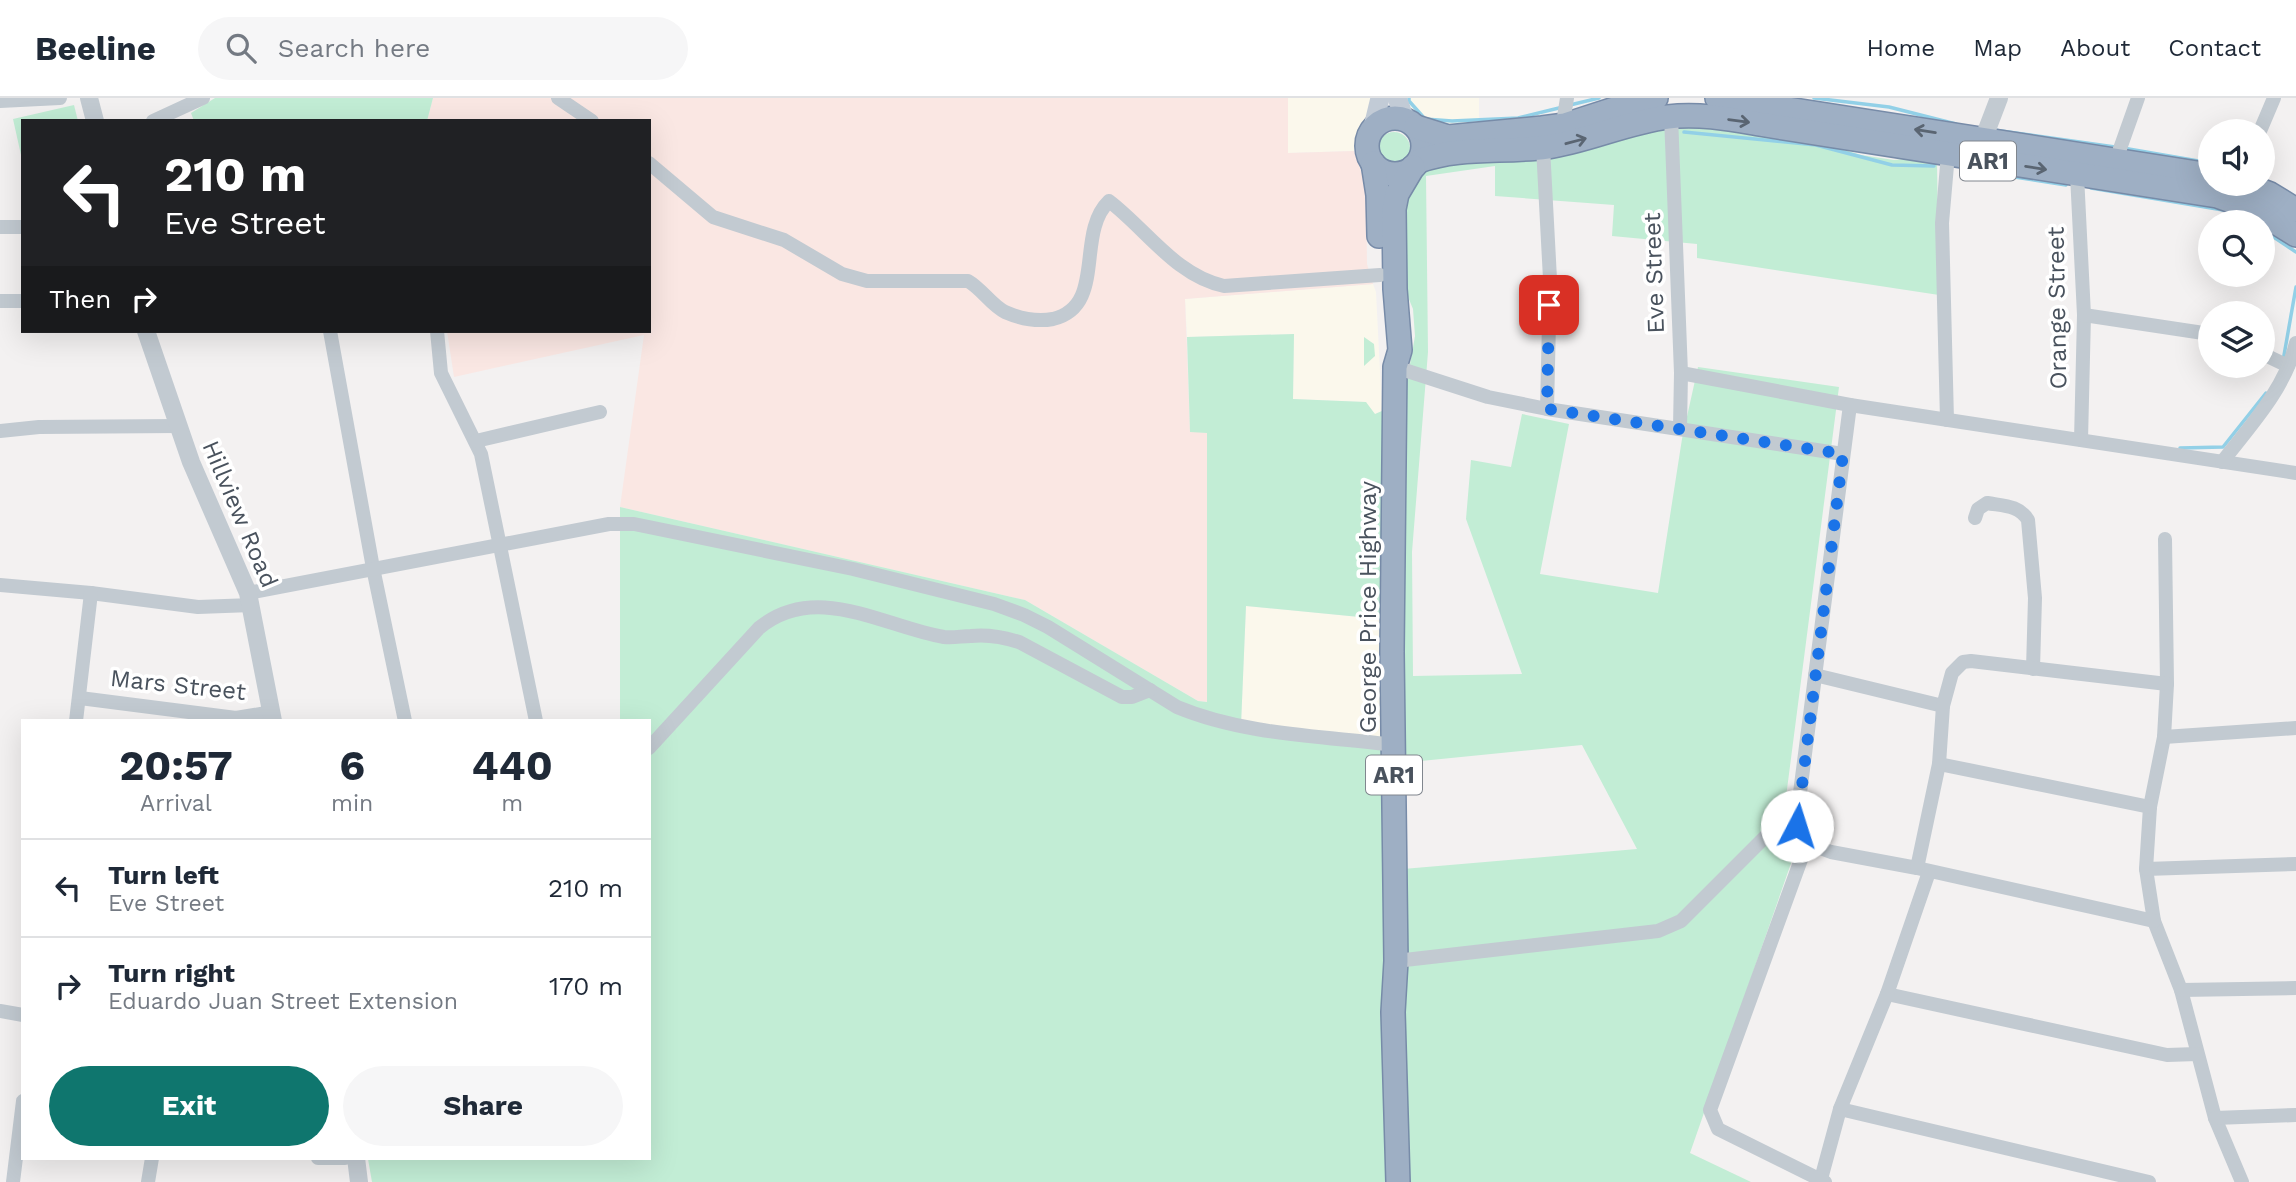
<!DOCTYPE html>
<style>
body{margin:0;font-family:"Work Sans",sans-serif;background:#f6f6f7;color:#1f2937;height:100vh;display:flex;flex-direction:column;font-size:26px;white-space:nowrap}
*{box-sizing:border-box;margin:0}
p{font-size:23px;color:#747a83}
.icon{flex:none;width:38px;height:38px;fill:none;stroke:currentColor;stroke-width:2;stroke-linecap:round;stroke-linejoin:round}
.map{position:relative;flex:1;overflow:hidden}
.sheet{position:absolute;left:21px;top:621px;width:630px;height:441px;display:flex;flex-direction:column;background:#fff;border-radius:0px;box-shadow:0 7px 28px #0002}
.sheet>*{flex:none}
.guide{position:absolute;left:21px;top:21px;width:630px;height:214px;border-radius:0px;box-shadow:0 7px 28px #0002;background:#202124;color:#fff;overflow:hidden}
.buttons{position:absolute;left:2198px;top:21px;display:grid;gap:14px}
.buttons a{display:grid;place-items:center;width:77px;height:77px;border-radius:50%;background:#fff;box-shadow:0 7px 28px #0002;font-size:35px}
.pin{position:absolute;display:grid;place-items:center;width:60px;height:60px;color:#fff;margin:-30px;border-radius:14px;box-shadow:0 4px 10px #0006}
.me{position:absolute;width:77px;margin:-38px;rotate:5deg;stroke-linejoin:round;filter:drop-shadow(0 0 5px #0008)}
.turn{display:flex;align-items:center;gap:24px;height:147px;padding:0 28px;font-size:32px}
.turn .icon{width:91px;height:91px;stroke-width:2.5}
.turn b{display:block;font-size:49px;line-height:60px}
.then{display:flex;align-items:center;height:66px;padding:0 28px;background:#0003;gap:14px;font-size:26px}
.eta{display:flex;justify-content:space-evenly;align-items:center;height:119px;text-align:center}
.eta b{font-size:42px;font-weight:700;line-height:49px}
.primary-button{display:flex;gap:14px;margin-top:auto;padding:14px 28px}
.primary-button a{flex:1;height:80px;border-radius:42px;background:#0f766e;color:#fff;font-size:28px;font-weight:700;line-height:80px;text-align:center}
.primary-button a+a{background:#f6f6f7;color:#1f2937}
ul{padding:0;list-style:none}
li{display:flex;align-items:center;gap:21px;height:98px;padding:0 28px;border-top:2px solid #e0e1e3}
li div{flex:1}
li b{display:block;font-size:26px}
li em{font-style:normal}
header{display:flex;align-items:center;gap:42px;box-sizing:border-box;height:98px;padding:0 35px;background:#fff;border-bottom:2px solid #e0e1e3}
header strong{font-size:33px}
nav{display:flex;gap:38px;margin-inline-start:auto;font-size:24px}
.search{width:490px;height:63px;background:#f6f6f7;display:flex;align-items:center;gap:18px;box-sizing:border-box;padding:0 24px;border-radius:38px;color:#747a83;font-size:26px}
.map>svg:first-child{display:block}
.commercial{fill:#fbf8ec}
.medical{fill:#fae7e3}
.green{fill:#c2edd5}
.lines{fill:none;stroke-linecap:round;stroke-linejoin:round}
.stream{stroke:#92d0e7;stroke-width:3.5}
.trunk-casing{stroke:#778ba8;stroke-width:26}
.minor{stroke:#c2cad1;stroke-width:14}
.tertiary{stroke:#c2cad1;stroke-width:18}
.secondary{stroke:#c2cbd6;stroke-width:19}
.trunk{stroke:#9eafc4;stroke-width:23}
.oneway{stroke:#5a6572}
.route{stroke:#1a73e8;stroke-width:12;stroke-dasharray:0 21.6}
.labels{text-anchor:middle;stroke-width:7;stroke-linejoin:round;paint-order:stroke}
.shield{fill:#fff;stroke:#80868e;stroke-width:2}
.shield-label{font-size:23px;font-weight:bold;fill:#49525d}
.street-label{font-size:24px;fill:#49525d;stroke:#fff}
</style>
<header>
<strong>Beeline</strong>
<div class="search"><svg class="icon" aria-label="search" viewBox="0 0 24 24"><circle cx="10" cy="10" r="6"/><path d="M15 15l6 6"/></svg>Search here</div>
<nav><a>Home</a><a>Map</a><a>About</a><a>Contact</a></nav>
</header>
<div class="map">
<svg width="2296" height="1084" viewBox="0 0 2296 1084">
<rect width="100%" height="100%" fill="#f3f1f1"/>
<!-- commercial -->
<g class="commercial">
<polygon points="1288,0 1371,0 1365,26 1357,38 1354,53 1288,55"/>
<polygon points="1404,0 1479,0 1479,28 1437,29 1416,20"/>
<polygon points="1373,186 1376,194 1382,313 1375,316 1365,304 1293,301 1294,236 1187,239 1185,201"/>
<polygon points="1246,508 1380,521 1383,644 1241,627"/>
</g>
<!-- medical -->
<polygon class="medical" points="433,0 1288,0 1288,55 1354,53 1366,88 1367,166 1373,186 1185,201 1190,333 1207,335 1208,604 1198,603 1025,502 620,409 644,237 454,279 447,233 649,233 649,23 427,23"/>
<!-- green -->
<g class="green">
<polygon points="215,0 433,0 427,23 194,23 191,15"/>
<polygon points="74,7 78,23 23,23 23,66 13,21"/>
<polygon points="1672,28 1700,28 1826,46 1861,57 1894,62 1916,60 1937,64 1939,197 1697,160 1697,146 1612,138 1614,107 1495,98 1495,68 1426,78 1428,254 1412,454 1413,578 1522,576 1466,421 1471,362 1511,369 1522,316 1569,326 1540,476 1658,495 1682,341 1698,269 1839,289 1782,730 1796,751 1690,1055 1751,1084 1405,1084 1403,771 1637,751 1582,647 1401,665 1402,311 1415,238 1413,211 1406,194 1401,111 1418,78 1432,68 1623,39"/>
<circle cx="1394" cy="50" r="16"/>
<polygon points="1294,236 1293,301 1366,304 1375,316 1382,313 1384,334 1380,521 1246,508 1241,627 1383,644 1392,1084 372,1084 368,1061 649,1060 649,623 620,623 620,409 1025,502 1198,603 1207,604 1207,335 1190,334 1187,239"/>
<polygon points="1364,239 1374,246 1375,258 1364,268"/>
</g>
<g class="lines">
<!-- stream -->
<g class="stream">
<polyline points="1409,0 1409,3 1425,21 1452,23 1518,20 1563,9"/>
<polyline points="1814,0 1889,9 1956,26"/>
<polyline points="1570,7 1599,0"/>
<polyline points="1994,32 2115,49"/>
<polyline points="1684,34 1816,47 1892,67 1934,68"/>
<polyline points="2123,50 2210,65"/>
<polyline points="1962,71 2066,87"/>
<polyline points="2091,90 2223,112"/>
<polyline points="2240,118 2251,124"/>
<polyline points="2263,132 2296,154"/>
<polyline points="2283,263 2296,189"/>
<polyline points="2180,350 2223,349 2266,295"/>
</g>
<defs>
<g id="trunk">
<polyline points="1717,0 2210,77"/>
<circle cx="1395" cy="48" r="28"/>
<polyline points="1416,29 1448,39 1542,30 1565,27 1633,5 1656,0"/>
<path d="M1419 63C1460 48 1504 55 1547 49 1588 43 1627 24 1668 19 1698 15 1730 21 1759 26L2217 98 2254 111 2296 137"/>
<polyline points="1373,65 1378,97 1379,138"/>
<polyline points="2244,86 2270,96 2296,112"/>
<polyline points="1398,1084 1393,914 1396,863 1392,554 1395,269 1400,252 1395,191 1394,111 1397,96 1413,69"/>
</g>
</defs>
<!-- trunk casing -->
<use href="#trunk" class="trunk-casing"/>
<!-- minor -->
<g class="minor">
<polyline points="558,0 592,23"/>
<polyline points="0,3 60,0"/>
<polyline points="1671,18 1681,275 1680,330"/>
<polyline points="153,23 203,0"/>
<polyline points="1565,27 1564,19 1567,0"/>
<polyline points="2260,33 2274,0"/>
<polyline points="1543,49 1550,181 1547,311"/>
<polyline points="2116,62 2138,0"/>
<path d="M649 65 713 119 784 142 842 176 867 183H968C982 191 991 207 1005 214 1019 220 1037 224 1053 221 1107 208 1075 136 1109 103 1146 131 1176 178 1224 188L1380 177"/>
<polyline points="2077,77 2084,217 2081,342"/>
<polyline points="0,129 23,129"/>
<polyline points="0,203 23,203"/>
<polyline points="2084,217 2210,236"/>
<polyline points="330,233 373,470 405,623"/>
<polyline points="437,233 441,275 481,356 536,623"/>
<polyline points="2263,256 2288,268"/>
<polyline points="1395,269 1488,299 1547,311 1843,356"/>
<polyline points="1681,275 1850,307 2296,375"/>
<polyline points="1947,322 1942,125 1948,56"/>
<polyline points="0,333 39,329 178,328"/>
<polyline points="476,343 600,314"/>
<path d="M2222 364C2250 328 2285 291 2296 245"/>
<path d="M1975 420 1978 411 1987 405C2003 408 2019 407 2028 422L2035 500 2033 571"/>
<polyline points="2165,441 2167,586 2164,639 2150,709 2146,771 2154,823 2181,892 2215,1020 2242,1084"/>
<polyline points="0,487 91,495 198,509 252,507"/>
<path d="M248 495 609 426H634L853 471 994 506 1024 517 1048 529 1177 609C1244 637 1322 638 1394 647"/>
<polyline points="1815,577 1943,608"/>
<polyline points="80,600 236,620 272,614"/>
<polyline points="76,623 91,495"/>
<polyline points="2164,639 2296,630"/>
<path d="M649 650 759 530C816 483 884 529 944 539 954 540 962 538 971 538 988 536 1003 539 1019 544L1122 599H1132L1150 592"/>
<polyline points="1939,666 2150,709"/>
<polyline points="1807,745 1831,754 1917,770 2154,823"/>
<polyline points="1917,770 1939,666 1943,608 1952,575 1963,564 1971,563 2167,586"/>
<polyline points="2146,771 2296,766"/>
<polyline points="1396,863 1658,833 1681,823 1767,737 1775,732 1797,728"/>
<polyline points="2181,892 2296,890"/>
<polyline points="1887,896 2167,957 2197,956"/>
<polyline points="0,913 23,917"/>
<polyline points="1840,1011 2149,1084"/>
<polyline points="2215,1020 2296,1017"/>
<polyline points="318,1060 345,1060"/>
<polyline points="1821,1081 1840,1011 1887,896 1929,774"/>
<polyline points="13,1084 23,1003"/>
<polyline points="148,1084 152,1060"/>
<polyline points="1825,1084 1718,1031 1710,1012 1807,745 1797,728 1797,718 1850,307"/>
</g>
<!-- tertiary -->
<g class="tertiary">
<polyline points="89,0 95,23"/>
<polyline points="1983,42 1999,0"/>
<polyline points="146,233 191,364 248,495 273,623"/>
<polyline points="356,1060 359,1084"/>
</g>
<!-- secondary -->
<g class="secondary">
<polyline points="1397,0 1403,16 1409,24"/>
<polyline points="1372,33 1380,0"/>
</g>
<!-- trunk -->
<use href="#trunk" class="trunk"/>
</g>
<!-- one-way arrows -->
<defs><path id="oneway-shaft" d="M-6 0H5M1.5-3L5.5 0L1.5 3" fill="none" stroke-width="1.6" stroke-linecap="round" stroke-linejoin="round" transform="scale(1.75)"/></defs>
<g class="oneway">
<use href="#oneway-shaft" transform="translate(1739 23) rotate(8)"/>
<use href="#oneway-shaft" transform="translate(1925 33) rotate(-171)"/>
<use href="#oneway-shaft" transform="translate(1576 43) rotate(-15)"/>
<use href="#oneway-shaft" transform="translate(2036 70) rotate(9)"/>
</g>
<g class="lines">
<!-- route -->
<polyline class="route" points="1549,207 1547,311 1843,356 1797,728"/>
</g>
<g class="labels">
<!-- shield labels -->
<g class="shield">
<rect x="1960" y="43.5" width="56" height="39" rx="5"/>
<rect x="1366" y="657.5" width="56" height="39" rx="5"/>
</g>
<g class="shield-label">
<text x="1988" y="71">AR1</text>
<text x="1394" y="685">AR1</text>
</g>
<!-- street labels -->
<g class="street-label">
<text transform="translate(1654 175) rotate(-92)" y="8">Eve Street</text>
<text transform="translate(2057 210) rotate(-91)" y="8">Orange Street</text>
<text transform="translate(240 416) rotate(67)" y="8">Hillview Road</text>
<text transform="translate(1368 509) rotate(-90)" y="8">George Price Highway</text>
<text transform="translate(178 587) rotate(6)" y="8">Mars Street</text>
</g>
</g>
</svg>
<div class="buttons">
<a><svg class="icon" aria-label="sound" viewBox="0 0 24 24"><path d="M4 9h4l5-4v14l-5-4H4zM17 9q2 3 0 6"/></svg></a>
<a><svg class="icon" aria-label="search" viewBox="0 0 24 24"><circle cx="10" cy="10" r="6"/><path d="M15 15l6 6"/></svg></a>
<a><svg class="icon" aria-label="layers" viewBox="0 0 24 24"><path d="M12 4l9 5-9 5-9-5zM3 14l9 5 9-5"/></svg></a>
</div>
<div class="pin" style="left:1549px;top:207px;background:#d93025"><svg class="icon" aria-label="arrive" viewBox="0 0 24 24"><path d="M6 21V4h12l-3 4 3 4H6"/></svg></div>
<svg class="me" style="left:1797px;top:728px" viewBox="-20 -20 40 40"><circle r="19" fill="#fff"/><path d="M0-13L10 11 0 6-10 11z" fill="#1a73e8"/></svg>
<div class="guide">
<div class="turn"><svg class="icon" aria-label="left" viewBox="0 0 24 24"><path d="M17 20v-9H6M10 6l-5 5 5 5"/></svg><div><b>210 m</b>Eve Street</div></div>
<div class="then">Then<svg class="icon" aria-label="right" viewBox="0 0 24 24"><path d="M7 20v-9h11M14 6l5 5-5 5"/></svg></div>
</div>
<section class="sheet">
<div class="eta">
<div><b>20:57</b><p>Arrival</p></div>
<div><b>6</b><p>min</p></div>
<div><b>440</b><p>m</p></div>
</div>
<ul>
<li><svg class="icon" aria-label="left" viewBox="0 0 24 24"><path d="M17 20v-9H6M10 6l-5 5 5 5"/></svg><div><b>Turn left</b><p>Eve Street</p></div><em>210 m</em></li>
<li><svg class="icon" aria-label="right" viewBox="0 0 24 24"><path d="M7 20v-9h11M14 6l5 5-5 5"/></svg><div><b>Turn right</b><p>Eduardo Juan Street Extension</p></div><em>170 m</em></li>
</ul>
<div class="primary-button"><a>Exit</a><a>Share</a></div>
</section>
</div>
